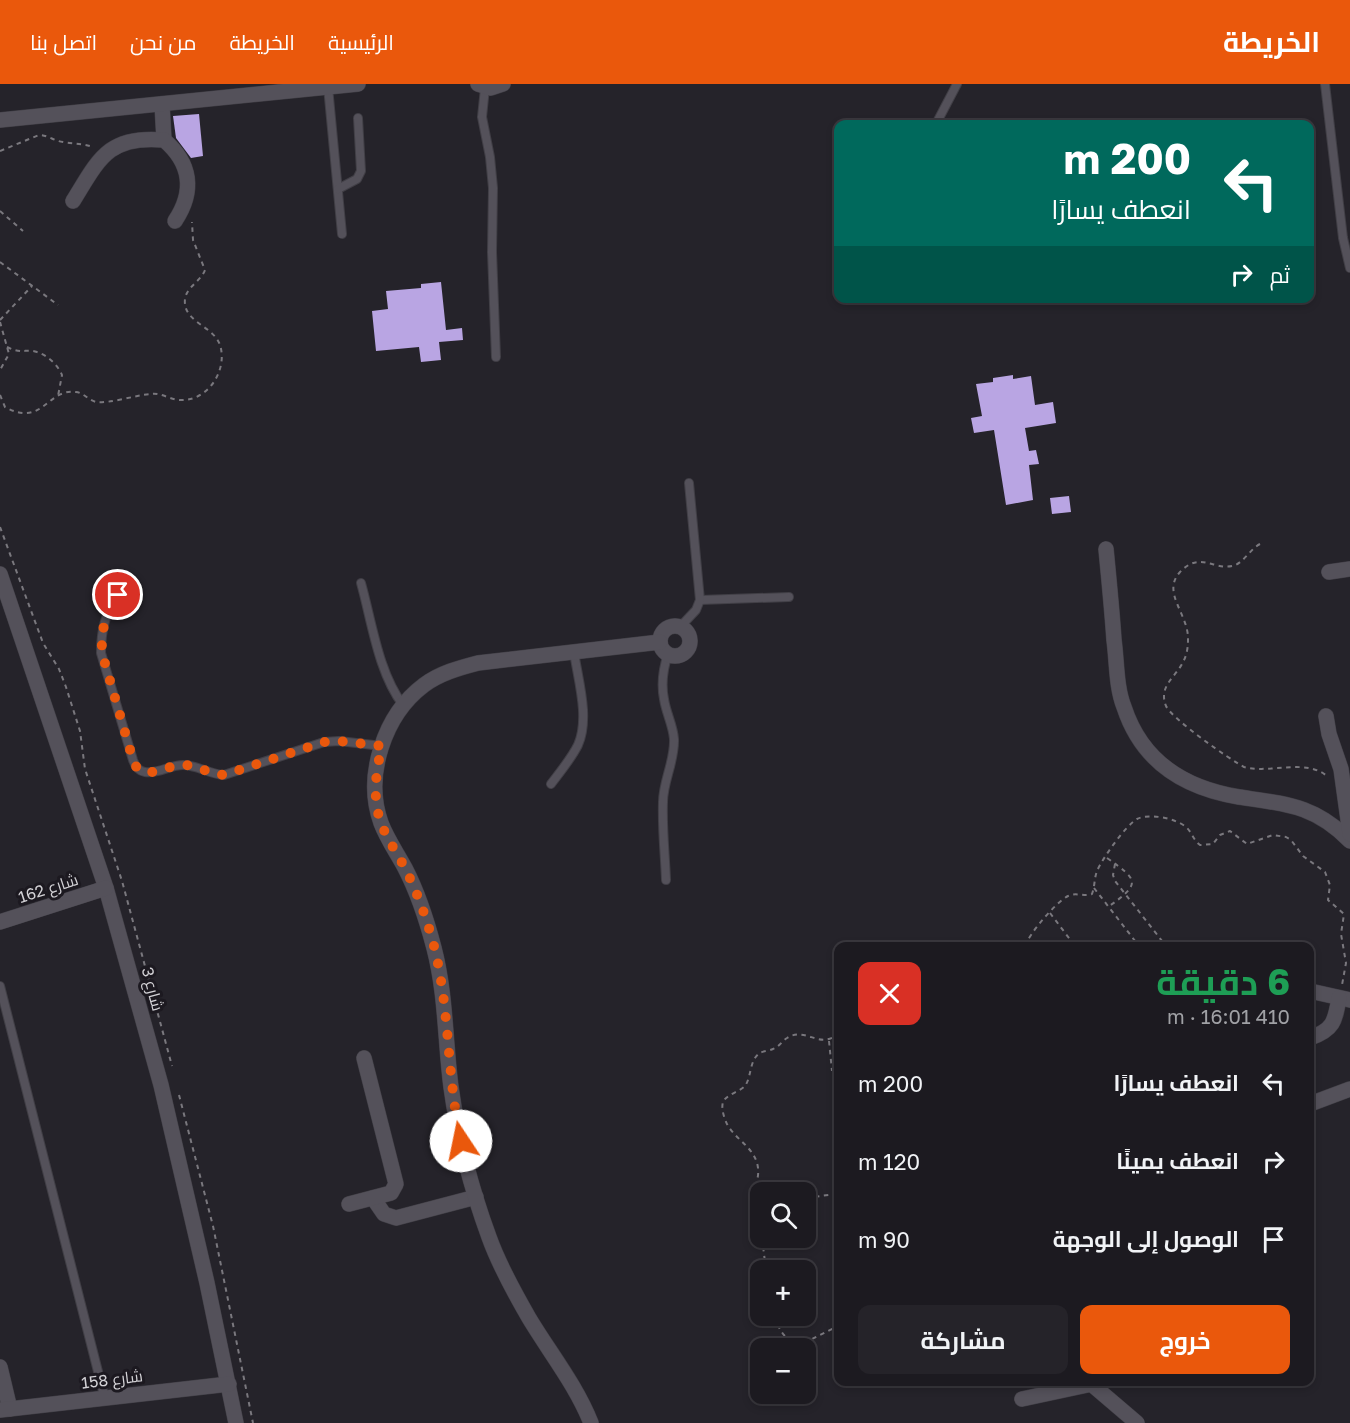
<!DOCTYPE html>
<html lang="ar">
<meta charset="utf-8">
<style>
body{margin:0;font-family:"Golos Text",Cairo,sans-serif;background:#252329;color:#f1f3f6;direction:rtl;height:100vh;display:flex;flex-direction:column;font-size:22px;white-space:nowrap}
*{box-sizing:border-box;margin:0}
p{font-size:20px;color:#a0a1a5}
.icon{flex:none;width:33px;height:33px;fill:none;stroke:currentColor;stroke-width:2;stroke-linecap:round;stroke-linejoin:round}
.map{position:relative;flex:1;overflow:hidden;direction:ltr}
.details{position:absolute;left:834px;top:858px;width:480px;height:444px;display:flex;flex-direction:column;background:#1c1a20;border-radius:12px;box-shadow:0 3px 9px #0003,0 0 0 2px #3a383e;direction:rtl}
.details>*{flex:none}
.banner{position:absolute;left:834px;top:36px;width:480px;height:183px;border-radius:12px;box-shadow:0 3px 9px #0003,0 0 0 2px #3a383e;direction:rtl;background:#00695c;color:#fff;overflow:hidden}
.buttons{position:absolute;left:750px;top:1098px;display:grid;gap:12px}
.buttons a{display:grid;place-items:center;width:66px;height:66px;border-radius:12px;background:#1c1a20;box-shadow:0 3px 9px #0003,0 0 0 2px #3a383e;font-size:30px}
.pin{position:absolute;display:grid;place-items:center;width:51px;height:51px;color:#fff;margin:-26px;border:3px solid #fff;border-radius:50%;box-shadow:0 2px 6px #0007}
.me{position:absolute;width:66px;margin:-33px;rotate:349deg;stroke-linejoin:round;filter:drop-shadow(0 0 4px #0008)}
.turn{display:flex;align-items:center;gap:21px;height:126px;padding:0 24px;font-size:27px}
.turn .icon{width:78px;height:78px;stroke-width:2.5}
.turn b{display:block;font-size:42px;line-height:51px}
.then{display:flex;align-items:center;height:57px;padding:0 24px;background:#0003;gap:12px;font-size:22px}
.round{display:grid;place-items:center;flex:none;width:63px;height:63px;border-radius:12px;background:#252329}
.head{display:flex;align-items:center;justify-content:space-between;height:102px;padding:0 24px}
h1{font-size:36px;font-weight:700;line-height:45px;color:#1e9e55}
.cta{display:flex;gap:12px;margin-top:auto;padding:12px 24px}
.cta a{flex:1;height:69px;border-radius:12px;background:#ea580c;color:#fff;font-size:24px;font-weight:700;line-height:69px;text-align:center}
.cta a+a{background:#252329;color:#f1f3f6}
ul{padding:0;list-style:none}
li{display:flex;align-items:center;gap:18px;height:78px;padding:0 24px}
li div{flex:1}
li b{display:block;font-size:22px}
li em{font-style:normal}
header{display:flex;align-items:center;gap:36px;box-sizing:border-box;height:84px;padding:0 30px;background:#ea580c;color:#fff}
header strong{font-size:28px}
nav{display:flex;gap:33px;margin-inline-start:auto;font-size:21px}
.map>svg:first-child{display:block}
.building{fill:#b9a5e3}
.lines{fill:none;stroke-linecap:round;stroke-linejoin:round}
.service-casing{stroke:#413f46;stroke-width:10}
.minor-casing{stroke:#413f46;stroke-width:16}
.path{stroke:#7a787e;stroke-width:2;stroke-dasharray:4.5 4.5;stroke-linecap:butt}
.service{stroke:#54515a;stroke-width:8}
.minor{stroke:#54515a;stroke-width:15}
.route{stroke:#ea580c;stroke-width:10;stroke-dasharray:0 18}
.labels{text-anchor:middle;stroke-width:6;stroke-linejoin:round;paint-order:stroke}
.street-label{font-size:16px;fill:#d3d2d6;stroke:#1c1920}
</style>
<header>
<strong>الخريطة</strong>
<nav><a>الرئيسية</a><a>الخريطة</a><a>من نحن</a><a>اتصل بنا</a></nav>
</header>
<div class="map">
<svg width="1350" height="1339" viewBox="0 0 1350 1339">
<rect width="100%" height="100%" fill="#25232a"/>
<!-- building -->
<g class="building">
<polygon points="199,30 203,72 191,74 176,54 173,32"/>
<polygon points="441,198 446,246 462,244 463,256 439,258 441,276 421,278 419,263 376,267 372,227 388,225 386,207 421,204 421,200"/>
<polygon points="1013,291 1013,295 1031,292 1035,321 1053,318 1056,339 1025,344 1029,367 1036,366 1039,380 1029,381 1033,416 1006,421 994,346 974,349 971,334 982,332 976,300 993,298 993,294"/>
<polygon points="1069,412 1071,428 1052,430 1050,414"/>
</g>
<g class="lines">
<defs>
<g id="service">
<polyline points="1325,0 1343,154 1350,184"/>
<polyline points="328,3 342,150"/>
<polyline points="485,4 482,33 490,73 493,104 492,168 496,273"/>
<polyline points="936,40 957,0"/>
<polyline points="338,105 357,95 361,87 358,34"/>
<path d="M361 499C372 538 378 588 403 621"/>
<path d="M118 511C105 530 101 546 101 569L133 676C135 682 138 687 145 688 158 690 170 681 183 681 197 681 209 690 224 691L324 658 339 657 382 662"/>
<polyline points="700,516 789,513"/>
<polyline points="680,543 696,526 700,516 689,399"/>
<path d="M551 700C560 688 571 675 578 661 590 634 578 596 574 568"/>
<path d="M666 796C665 770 662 744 663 718 663 697 675 677 674 655 673 641 666 629 664 615 661 600 663 585 668 570"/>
<polyline points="0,902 105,1315"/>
</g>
<g id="minor">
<polyline points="478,0 491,4 503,0"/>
<polyline points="162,20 164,56"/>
<polyline points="0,36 358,0"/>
<path d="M73 117C99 75 108 51 164 56 191 79 195 107 175 137"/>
<path d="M1106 465C1109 496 1112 526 1114 556 1117 578 1116 603 1124 623 1142 678 1184 704 1239 713 1286 720 1315 721 1350 757"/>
<polyline points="1329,488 1350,485"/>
<polyline points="0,490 106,804 161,1001 207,1199 236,1339"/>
<circle cx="675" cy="557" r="15"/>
<polyline points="1326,632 1329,650 1341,685 1350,750"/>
<polyline points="0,838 106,804"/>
<polyline points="1310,907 1350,916"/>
<path d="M1310 954C1333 946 1335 938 1339 914"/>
<polyline points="1310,1020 1350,1005"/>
<polyline points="373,1114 384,1130 396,1134 476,1113"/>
<polyline points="349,1120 391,1109 396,1100 364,974"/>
<polyline points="0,1283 10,1325"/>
<polyline points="1089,1298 1137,1339"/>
<polyline points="1022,1315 1092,1300 1093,1298"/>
<polyline points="0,1326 229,1300"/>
<path d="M591 1339C576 1301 550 1269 529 1234 514 1208 499 1181 489 1153 471 1104 458 1054 451 1003 445 957 446 910 434 864 427 837 418 809 405 784 397 769 387 755 381 739 364 692 384 631 424 601 440 589 459 584 478 579L660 558"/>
</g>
</defs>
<!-- service casing -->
<use href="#service" class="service-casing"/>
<!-- minor casing -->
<use href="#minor" class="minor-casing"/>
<!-- path -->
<g class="path">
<path d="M0 67 39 51C48 51 54 57 63 58 73 60 82 59 93 63"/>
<polyline points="0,127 23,147"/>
<polyline points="0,178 58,221"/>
<polyline points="0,236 32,202"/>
<polyline points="0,238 9,270 0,286"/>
<path d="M7 263C23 271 25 264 37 268 47 271 58 281 62 291L58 312"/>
<path d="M0 311 5 323C43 344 47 304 76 308 84 309 88 316 96 318 108 320 137 311 150 310 161 308 170 316 181 316 208 317 228 286 220 261 214 243 187 239 185 220 183 204 200 199 205 186L193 156 192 138"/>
<polyline points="0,443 43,559 59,585 66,603 80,647 85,685 122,797 172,982"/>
<path d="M1260 460C1250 465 1243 480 1232 482 1213 486 1200 467 1180 488 1161 509 1189 530 1188 556 1188 563 1187 571 1183 578 1176 593 1158 602 1166 622 1172 635 1229 675 1244 683 1271 690 1305 674 1327 692"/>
<path d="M1107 774C1138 796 1142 799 1108 823"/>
<polyline points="1115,780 1113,791 1115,797 1166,862"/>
<polyline points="1094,804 1139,862"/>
<polyline points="1050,829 1075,862"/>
<path d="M1025 862C1029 850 1056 818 1068 812 1076 808 1084 813 1092 810 1095 802 1094 795 1097 787 1102 775 1126 741 1137 735 1149 729 1175 734 1186 743 1192 748 1193 756 1200 761L1213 760 1220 751 1230 747 1247 760 1273 751 1286 753 1291 756 1303 772 1325 788 1330 801 1328 816 1344 830 1341 850 1346 879 1342 901"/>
<polyline points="829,957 832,987"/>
<polyline points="179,1011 213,1142 253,1339"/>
<polyline points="806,1114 835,1110"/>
<polyline points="753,1119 760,1119"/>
<path d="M760 1146C758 1136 752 1126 753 1115 754 1102 761 1093 757 1079 752 1062 735 1055 727 1040 724 1034 721 1024 723 1018 727 1010 739 1008 745 1002 752 992 749 976 760 969 763 967 769 967 773 965 779 963 782 957 787 954 806 942 819 966 838 950"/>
<polyline points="762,1154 766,1186"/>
<path d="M775 1232C778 1245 786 1258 800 1261L838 1242"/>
</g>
<!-- service -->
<use href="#service" class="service"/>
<!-- minor -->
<use href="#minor" class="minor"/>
</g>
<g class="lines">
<!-- route -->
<path class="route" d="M118 511C105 530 101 546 102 569L133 676C135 682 138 687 145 688 157 690 170 681 183 681 197 681 209 690 224 691L324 658 339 657 382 662C376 687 372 714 381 739 387 755 397 769 405 784 418 810 428 838 435 866 450 929 447 994 461 1057"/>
</g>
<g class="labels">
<!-- street labels -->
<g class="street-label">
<text transform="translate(48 804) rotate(-18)" y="6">شارع 162</text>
<text transform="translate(153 905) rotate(75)" y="6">شارع 3</text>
<text transform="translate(112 1295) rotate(-7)" y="6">شارع 158</text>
</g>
</g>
</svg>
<div class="buttons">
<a><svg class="icon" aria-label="search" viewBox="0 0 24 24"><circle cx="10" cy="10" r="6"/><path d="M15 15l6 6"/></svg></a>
<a>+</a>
<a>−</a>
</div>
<div class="pin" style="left:118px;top:511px;background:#d93025"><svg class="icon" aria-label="arrive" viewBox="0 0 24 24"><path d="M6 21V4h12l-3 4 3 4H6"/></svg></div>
<svg class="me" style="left:461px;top:1057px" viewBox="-20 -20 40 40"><circle r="19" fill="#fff"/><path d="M0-13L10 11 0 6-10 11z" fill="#ea580c"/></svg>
<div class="banner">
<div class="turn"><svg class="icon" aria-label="left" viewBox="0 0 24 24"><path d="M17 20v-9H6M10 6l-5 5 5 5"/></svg><div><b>200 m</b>انعطف يسارًا</div></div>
<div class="then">ثم<svg class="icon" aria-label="right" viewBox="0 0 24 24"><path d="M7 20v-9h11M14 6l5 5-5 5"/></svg></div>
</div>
<section class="details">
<div class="head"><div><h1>6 دقيقة</h1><p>410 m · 16:01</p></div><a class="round" style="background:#d93025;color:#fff"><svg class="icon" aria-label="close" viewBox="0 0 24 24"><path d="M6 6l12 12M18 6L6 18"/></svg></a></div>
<ul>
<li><svg class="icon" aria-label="left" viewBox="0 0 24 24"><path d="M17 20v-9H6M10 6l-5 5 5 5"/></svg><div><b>انعطف يسارًا</b></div><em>200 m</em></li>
<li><svg class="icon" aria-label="right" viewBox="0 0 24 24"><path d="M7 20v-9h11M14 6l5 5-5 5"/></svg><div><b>انعطف يمينًا</b></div><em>120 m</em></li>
<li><svg class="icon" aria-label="arrive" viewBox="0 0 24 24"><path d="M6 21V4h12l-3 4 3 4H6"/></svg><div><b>الوصول إلى الوجهة</b></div><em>90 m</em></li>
</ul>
<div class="cta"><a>خروج</a><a>مشاركة</a></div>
</section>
</div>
